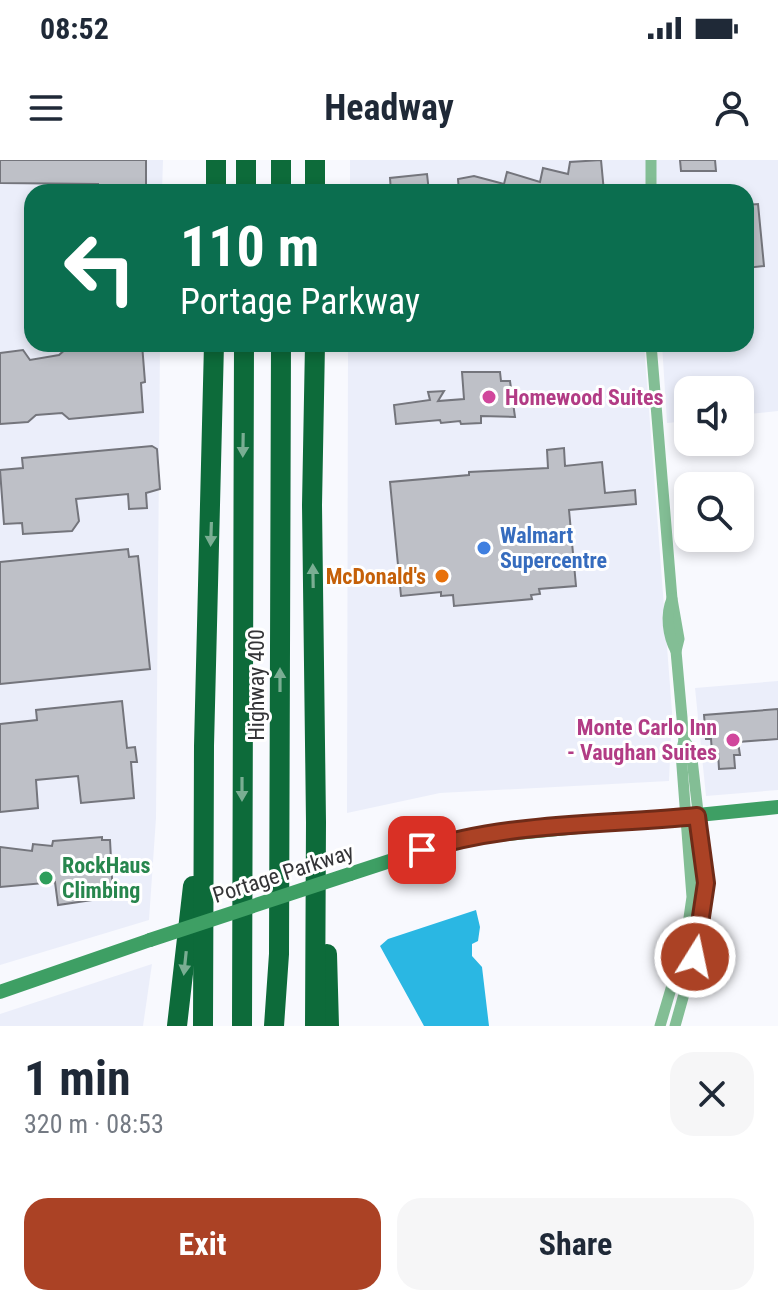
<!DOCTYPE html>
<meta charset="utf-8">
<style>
body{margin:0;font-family:"Roboto Condensed",sans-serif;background:#f6f6f7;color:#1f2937;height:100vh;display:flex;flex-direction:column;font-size:30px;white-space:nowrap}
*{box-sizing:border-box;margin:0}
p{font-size:26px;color:#747a83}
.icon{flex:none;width:44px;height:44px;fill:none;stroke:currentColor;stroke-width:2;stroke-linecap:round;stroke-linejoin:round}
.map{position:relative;height:866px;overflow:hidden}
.sheet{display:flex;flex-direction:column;background:#fff;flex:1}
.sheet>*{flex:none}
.guide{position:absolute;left:24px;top:24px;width:730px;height:168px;border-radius:24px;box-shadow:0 4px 12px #0003;background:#0b6e4f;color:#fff;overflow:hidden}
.tools{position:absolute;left:674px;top:216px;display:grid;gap:16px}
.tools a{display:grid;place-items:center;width:80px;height:80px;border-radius:16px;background:#fff;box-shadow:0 4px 12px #0003;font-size:40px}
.pin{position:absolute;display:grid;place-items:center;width:68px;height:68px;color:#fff;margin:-34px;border-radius:16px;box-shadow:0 4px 12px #0006}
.me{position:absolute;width:88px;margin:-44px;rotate:10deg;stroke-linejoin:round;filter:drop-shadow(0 0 6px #0008)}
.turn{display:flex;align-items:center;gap:28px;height:168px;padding:0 24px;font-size:36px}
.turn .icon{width:104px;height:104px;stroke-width:2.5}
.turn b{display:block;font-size:56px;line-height:68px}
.round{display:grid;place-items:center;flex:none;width:84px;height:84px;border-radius:24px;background:#f6f6f7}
.head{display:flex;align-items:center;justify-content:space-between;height:136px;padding:0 24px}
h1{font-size:48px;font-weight:700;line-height:60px}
.cta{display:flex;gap:16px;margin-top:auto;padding:16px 24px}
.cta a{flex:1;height:92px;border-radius:24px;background:#ab4225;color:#fff;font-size:32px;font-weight:700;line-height:92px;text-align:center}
.cta a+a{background:#f6f6f7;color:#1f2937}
.status{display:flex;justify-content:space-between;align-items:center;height:56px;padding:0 40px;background:#fff;direction:ltr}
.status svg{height:22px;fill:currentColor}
header{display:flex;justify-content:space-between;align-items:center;height:104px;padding:0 24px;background:#fff;font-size:36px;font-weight:700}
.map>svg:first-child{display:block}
.built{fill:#ebeefa}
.water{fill:#2ab7e3}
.building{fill:#bec0c7;stroke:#74757c;stroke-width:2}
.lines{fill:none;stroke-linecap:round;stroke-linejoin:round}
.street{stroke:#83be95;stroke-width:11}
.secondary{stroke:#3e9f64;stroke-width:14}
.highway{stroke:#0d6b3a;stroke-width:20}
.secondary-bridge{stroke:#3e9f64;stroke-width:14}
.oneway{fill:#7aae93}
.route-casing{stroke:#6f2b18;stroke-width:20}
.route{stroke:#ab4225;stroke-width:14}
.hotel-dot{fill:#d1479c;stroke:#fff;stroke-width:3}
.shop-dot{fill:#3f7fe0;stroke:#fff;stroke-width:3}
.food-dot{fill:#e8710a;stroke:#fff;stroke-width:3}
.leisure-dot{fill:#2e9e5b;stroke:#fff;stroke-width:3}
.labels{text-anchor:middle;stroke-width:6;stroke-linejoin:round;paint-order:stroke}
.hotel-label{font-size:22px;font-weight:bold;fill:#b23c85;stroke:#fff;text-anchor:start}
.shop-label{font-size:22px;font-weight:bold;fill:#366cbe;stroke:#fff;text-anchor:start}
.food-label{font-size:22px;font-weight:bold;fill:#c56008;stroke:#fff;text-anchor:end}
.street-label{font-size:22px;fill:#343437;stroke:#fff}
.leisure-label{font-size:22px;font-weight:bold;fill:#27864d;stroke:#fff;text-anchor:start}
</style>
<div class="status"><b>08:52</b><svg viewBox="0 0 49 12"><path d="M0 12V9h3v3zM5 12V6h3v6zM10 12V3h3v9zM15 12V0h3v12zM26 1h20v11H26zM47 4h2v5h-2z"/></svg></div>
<header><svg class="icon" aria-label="menu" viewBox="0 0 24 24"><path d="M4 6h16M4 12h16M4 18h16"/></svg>Headway<svg class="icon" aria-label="person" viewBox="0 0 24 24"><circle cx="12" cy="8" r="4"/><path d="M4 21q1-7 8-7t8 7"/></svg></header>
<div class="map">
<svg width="778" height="866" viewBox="0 0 778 866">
<rect width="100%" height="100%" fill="#f8f9fe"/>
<!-- built -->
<g class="built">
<polygon points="0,0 163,0 162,32 32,32 32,184 160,184 156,658 149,760 0,805"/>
<polygon points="350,0 778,0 778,251 740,255 740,230 688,230 688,261 667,263 662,184 746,184 746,32 350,32"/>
<polygon points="348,184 644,184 672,552 669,621 440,633 347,653"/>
<polygon points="778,521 778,630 706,636 695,528"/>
<polygon points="152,804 143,866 0,866 0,854"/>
</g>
<!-- water -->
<polygon class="water" points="476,750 480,767 478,781 472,784 472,796 482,807 489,866 424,866 380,786 388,779"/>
<!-- building -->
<g class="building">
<polygon points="0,0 146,0 146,32 98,32 98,24 0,23"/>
<polygon points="601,0 604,32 459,32 458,19 474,16 504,24 507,12 540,22 543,8 568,14 570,2"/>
<polygon points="680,0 715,0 716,11 681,11"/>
<polygon points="427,14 429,32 391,32 390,18"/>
<polygon points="758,44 764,106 746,108 746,45"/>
<polygon points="110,184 142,184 145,222 141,223 143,252 69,259 62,253 36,255 28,262 0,264 0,193 23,190 30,200 59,195 67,188"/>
<polygon points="462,212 500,212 501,221 510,221 515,257 481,256 481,263 461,264 460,261 441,263 440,260 396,264 394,245 430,240 428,232 444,231 438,241 464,239"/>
<polygon points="152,286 157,289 160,329 146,333 147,348 129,349 128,334 76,339 79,361 72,371 23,374 22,363 4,364 0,310 23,308 22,298"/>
<polygon points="564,288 565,306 602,302 605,333 635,330 636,344 569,350 576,426 539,429 540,434 531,435 532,439 454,446 453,435 441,436 441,432 401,436 390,322 469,315 469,312 548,308 547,290"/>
<polygon points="128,389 129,397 138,396 150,509 0,524 0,402"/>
<polygon points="122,541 127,588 135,587 137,602 131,602 134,638 81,643 78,616 36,620 38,648 0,652 0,564 37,560 36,550"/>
<polygon points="778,549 778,579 738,582 740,595 734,595 735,608 719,609 718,592 712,592 711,579 706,579 704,555"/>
<polygon points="102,677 102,680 110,680 113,737 58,745 55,722 0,727 0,687 32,691 33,684 52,686 53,681"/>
</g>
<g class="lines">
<!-- street -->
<g class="street">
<polyline points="651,32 651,0"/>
<polyline points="651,184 672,439 679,479 676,491 684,580 681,593 692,737 686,778 660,866"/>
<path d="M672 439C665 455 668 476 676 491"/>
<polyline points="675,866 700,777 706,723 691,590 684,580"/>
</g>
<!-- secondary -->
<g class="secondary">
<polyline points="350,714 445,683 468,678 778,647"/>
<polyline points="0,832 150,780"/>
</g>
<!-- highway -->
<g class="highway">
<polyline points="315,0 315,32"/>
<polyline points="216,32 216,0"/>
<polyline points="246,32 246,0"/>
<polyline points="281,32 281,0"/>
<polyline points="327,794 329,866"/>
<polyline points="177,866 193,726"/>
<polyline points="203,866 204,586 214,184"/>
<polyline points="242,866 244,184"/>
<polyline points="274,866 279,794 281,184"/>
<polyline points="315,866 316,662 312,345 315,184"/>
</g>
<!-- secondary-bridge -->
<polyline class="secondary-bridge" points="150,780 350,714"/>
</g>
<!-- one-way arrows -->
<defs><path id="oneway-solid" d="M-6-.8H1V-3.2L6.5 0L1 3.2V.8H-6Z" transform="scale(2)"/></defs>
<g class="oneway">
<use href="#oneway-solid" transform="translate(243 285) rotate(91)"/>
<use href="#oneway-solid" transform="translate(211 374) rotate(92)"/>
<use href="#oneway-solid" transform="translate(313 416) rotate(-91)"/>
<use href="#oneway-solid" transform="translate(280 520) rotate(-90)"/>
<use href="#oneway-solid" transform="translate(242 629) rotate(90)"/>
<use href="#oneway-solid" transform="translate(185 803) rotate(96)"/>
</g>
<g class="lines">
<defs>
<path id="route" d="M422 690C507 662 608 665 697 656L706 723 695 797"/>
</defs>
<!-- route casing -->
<use href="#route" class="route-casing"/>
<!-- route -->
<use href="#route" class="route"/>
</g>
<!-- markers -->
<g class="hotel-dot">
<circle cx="489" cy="237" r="8"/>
<circle cx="733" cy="580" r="8"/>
</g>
<circle class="shop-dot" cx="484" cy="388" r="8"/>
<circle class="food-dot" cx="442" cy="416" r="8"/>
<circle class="leisure-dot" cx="46" cy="718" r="8"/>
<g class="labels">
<!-- hotel labels -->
<g class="hotel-label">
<text x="505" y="245">Homewood Suites</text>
<text x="717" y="575" text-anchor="end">Monte Carlo Inn<tspan x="717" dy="25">- Vaughan Suites</tspan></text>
</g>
<!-- shop labels -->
<g class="shop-label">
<text x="500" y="383">Walmart<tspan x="500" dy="25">Supercentre</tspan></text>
</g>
<!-- food labels -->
<g class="food-label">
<text x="426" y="424">McDonald's</text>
</g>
<!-- street labels -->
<g class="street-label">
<text transform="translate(256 525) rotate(-90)" y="8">Highway 400</text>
<text transform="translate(283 713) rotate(-18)" y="8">Portage Parkway</text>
</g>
<!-- leisure labels -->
<g class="leisure-label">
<text x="62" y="713">RockHaus<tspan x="62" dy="25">Climbing</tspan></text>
</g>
</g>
</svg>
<div class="tools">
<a><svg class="icon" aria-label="sound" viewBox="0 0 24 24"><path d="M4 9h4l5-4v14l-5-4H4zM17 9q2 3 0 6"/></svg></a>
<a><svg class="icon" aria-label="search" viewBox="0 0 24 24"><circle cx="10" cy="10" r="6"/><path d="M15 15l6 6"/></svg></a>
</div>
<div class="pin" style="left:422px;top:690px;background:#d93025"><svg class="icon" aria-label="arrive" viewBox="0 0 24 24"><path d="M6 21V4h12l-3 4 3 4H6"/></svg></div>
<svg class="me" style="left:695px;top:797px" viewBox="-20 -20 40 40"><circle r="17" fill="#ab4225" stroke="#fff" stroke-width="3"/><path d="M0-11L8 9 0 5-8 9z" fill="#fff"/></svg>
<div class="guide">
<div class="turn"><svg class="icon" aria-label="left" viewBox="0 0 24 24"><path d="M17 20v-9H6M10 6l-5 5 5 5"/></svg><div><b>110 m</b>Portage Parkway</div></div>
</div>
</div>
<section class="sheet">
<div class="head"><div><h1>1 min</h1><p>320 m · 08:53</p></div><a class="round"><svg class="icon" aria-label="close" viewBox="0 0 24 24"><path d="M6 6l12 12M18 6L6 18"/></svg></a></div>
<div class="cta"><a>Exit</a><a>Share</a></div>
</section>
